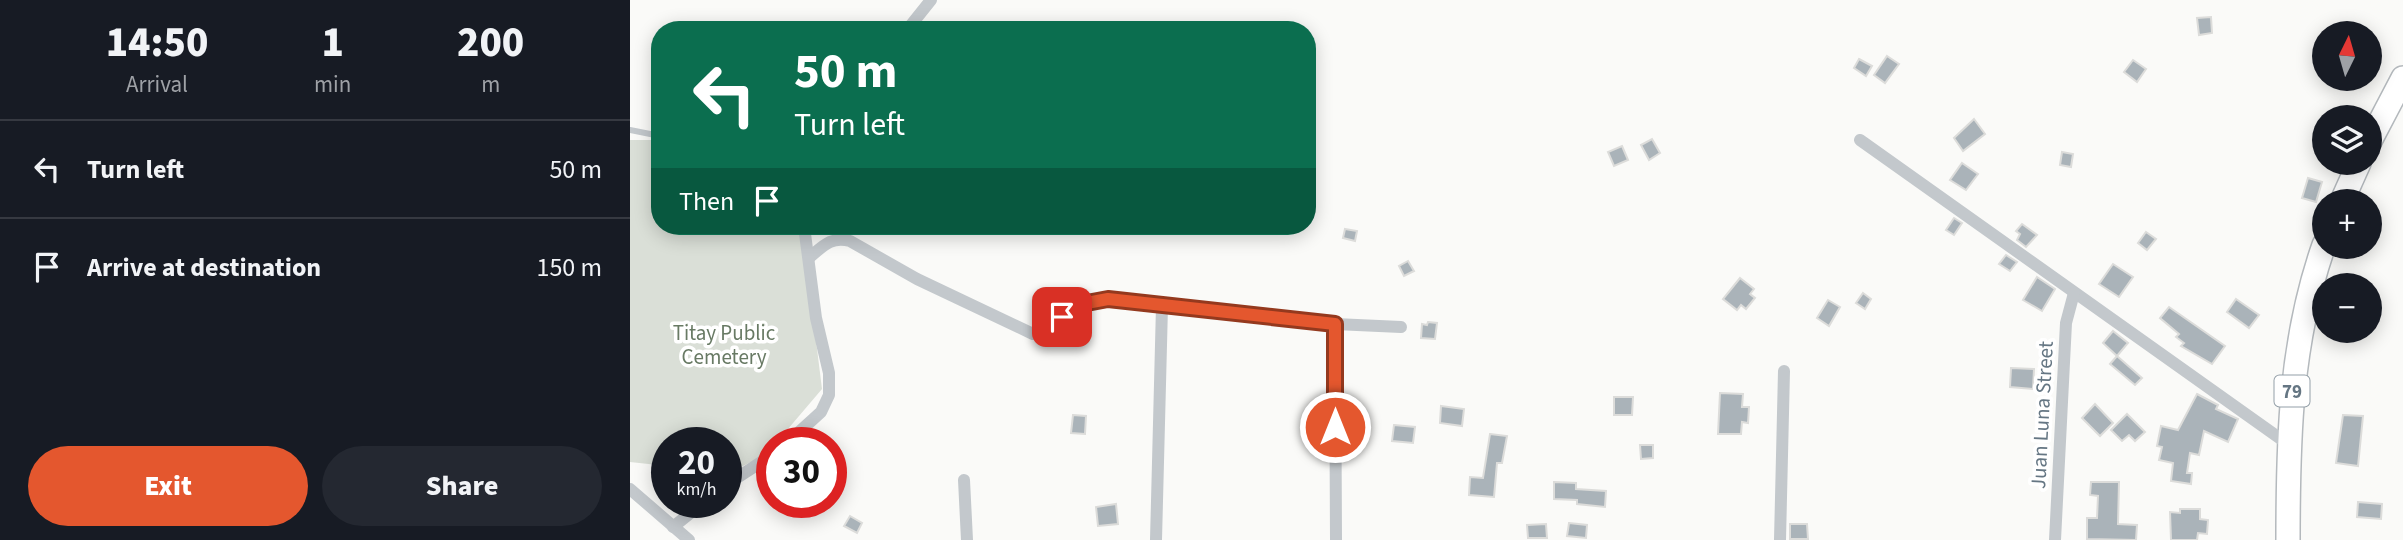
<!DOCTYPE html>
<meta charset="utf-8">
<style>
body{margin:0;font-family:"Source Sans 3",sans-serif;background:#242831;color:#f1f3f6;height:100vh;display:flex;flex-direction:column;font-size:26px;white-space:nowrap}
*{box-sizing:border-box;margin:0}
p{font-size:23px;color:#9ea1a6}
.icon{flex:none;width:38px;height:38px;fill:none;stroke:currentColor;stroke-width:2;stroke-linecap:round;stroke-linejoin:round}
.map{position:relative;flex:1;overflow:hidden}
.sheet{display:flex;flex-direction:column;background:#171b24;width:630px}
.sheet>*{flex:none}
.guide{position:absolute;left:21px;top:21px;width:665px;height:214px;border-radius:28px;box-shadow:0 4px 18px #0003;background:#0b6e4f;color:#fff;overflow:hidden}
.needle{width:46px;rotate:5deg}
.controls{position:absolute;left:1682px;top:21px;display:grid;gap:14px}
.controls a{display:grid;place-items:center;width:70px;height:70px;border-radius:50%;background:#171b24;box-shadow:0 4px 18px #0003;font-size:35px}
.speed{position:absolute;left:21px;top:427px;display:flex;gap:14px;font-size:35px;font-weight:700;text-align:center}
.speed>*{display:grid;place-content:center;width:91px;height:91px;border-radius:50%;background:#171b24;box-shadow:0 4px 18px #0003;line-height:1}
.speed small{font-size:18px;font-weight:400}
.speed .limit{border:10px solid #d22;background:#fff;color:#111}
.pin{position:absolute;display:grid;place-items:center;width:60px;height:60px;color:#fff;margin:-30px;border-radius:14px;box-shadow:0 4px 10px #0006}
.me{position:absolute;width:77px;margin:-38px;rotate:0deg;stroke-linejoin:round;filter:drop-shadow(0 0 5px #0008)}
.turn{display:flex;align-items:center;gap:24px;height:147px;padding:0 28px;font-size:32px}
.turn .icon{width:91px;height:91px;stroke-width:2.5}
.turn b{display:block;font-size:49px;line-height:60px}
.then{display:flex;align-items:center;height:66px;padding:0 28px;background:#0003;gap:14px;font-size:26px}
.eta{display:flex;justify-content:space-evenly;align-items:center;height:119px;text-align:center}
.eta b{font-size:42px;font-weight:800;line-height:49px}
.cta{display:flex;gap:14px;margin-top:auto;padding:14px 28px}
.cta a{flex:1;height:80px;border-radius:42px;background:#e4572e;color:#fff;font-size:28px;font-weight:800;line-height:80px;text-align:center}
.cta a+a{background:#242831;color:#f1f3f6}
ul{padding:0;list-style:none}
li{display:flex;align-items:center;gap:21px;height:98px;padding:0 28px;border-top:2px solid #363941}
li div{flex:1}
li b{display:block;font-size:26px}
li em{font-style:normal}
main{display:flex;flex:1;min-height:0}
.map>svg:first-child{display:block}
.green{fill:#dadfd7}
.building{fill:#aab3b9;stroke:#dcdcda;stroke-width:2}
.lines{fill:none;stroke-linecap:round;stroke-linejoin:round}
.highway-casing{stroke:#b4b9bd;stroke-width:26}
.lane{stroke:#c3c8cc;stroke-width:6}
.street{stroke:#c3c8cc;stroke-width:12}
.highway{stroke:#fff;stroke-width:23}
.route-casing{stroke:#94391e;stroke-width:18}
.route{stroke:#e4572e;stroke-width:12}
.labels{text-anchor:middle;stroke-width:7;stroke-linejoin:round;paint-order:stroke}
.shield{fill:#fff;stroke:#939fa8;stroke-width:2}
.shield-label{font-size:19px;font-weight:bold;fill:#657683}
.park-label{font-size:21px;fill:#687a64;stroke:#fff}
.street-label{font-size:21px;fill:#657683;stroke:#fff}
</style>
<main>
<section class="sheet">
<div class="eta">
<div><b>14:50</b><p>Arrival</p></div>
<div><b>1</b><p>min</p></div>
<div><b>200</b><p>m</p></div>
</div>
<ul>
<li><svg class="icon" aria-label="left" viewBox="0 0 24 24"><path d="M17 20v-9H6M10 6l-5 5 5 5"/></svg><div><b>Turn left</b></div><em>50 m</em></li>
<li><svg class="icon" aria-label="arrive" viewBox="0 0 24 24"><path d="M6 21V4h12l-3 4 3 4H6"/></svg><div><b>Arrive at destination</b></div><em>150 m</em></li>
</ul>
<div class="cta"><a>Exit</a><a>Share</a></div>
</section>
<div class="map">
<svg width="1773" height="540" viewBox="0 0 1773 540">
<rect width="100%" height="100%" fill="#fafaf8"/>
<!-- green -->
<polygon class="green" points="0,140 30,140 30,226 172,228 192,389 146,443 142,443 135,455 99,473 96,443 37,443 37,466 0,462"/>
<!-- building -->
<g class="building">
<polygon points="1581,17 1582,33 1569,35 1567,18"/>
<polygon points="1257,56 1269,64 1255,83 1244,75"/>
<polygon points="1229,59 1242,66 1236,76 1224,68"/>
<polygon points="1503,60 1516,69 1507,82 1494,72"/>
<polygon points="1344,119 1355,134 1333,151 1324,138"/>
<polygon points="1022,139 1030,153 1019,160 1011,145"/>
<polygon points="992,146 998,160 984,166 978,152"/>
<polygon points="1432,152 1443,154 1441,167 1430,165"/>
<polygon points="1332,163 1348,174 1336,190 1320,180"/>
<polygon points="1678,178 1692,182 1686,202 1672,198"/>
<polygon points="1324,218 1332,223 1324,235 1316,230"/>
<polygon points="1392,224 1407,235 1396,247 1387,240 1390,234 1386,231"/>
<polygon points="715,229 727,231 725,241 713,238"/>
<polygon points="1516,232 1526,239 1517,250 1508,243"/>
<polygon points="1376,255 1387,262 1380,271 1369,264"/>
<polygon points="778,261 784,271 774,276 769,266"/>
<polygon points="1483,264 1503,277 1489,297 1469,284"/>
<polygon points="1407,277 1425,289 1412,311 1393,300"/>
<polygon points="1110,278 1124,289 1120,294 1125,298 1116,309 1111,305 1107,310 1093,299"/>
<polygon points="1233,293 1241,299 1235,309 1226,303"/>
<polygon points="1606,299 1629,315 1619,328 1597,312"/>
<polygon points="1198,300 1210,307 1199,326 1187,318"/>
<polygon points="1539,307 1595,346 1582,364 1551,346 1554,343 1546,337 1549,334 1530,318"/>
<polygon points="798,322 807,323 805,339 791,338 792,324 797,325"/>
<polygon points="1483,331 1498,343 1487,356 1473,343"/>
<polygon points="1487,356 1512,378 1505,385 1480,364"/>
<polygon points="1381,368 1404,369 1403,389 1380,387"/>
<polygon points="1090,393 1113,394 1112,407 1119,407 1118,423 1112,422 1111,434 1088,434"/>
<polygon points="1567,394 1588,405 1586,409 1608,419 1598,442 1574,431 1569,455 1560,453 1557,473 1562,473 1561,484 1541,481 1543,463 1529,460 1532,447 1527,446 1531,426 1548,430"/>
<polygon points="984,397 1003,397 1002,415 984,415"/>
<polygon points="1465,404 1483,423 1470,436 1452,418"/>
<polygon points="811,406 834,409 832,426 810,423"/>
<polygon points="1497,414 1515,432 1505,441 1499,435 1492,441 1481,430"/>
<polygon points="443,415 456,416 455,434 441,433"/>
<polygon points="1713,415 1733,416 1728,466 1706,463"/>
<polygon points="764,425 785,427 783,443 762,441"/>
<polygon points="860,434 877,436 872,463 867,463 864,497 839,495 840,477 853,478"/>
<polygon points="1010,445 1023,445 1023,458 1011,459"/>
<polygon points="924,482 946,483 946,489 976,491 975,507 947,504 947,500 924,499"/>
<polygon points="1461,482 1489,482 1488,524 1507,525 1506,540 1457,539 1457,518 1467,518 1468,496 1460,495"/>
<polygon points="1728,502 1752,504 1751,519 1727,517"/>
<polygon points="486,504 488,524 468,526 466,507"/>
<polygon points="1550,509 1570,509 1570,519 1578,520 1577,534 1568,533 1567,540 1541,540 1540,512 1550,513"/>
<polygon points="220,516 232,523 227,533 214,526"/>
<polygon points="939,523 957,525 956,538 937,536"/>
<polygon points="916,524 917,538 898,538 897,525"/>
<polygon points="1160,524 1177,524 1178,539 1160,539"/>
</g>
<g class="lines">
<defs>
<g id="highway">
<polyline points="1740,141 1773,78"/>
<polyline points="1712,201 1729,163"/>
<path d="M1658 540C1658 439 1660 342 1694 245"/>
</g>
</defs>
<!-- highway casing -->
<use href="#highway" class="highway-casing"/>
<!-- lane -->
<polyline class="lane" points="0,130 30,136"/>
<!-- street -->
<g class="street">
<polyline points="277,30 301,0"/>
<polyline points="1230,140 1658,444"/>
<path d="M179 258C193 246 201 236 220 241L287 279 403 334H412L446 305 478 299 705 324 706 540"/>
<polyline points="705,324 771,327"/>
<polyline points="157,443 191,412 199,395 199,373 186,318 174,226"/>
<polyline points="334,480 337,540"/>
<polyline points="96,485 142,455"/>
<polyline points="0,489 59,540"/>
<polyline points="43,527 74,502"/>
<polyline points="526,540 532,306"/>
<polyline points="1150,540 1154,371"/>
<polyline points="1425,540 1436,323 1444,293"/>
</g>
<!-- highway -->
<use href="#highway" class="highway"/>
</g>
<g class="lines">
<defs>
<polyline id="route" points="432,317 446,305 478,299 705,324 705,427"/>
</defs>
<!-- route casing -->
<use href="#route" class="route-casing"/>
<!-- route -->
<use href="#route" class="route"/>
</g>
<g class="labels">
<!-- shield labels -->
<rect class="shield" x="1644.5" y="375.5" width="35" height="31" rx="5"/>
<g class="shield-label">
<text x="1662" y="398">79</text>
</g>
<!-- park labels -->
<g class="park-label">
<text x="94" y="340">Titay Public<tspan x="94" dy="24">Cemetery</tspan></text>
</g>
<!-- street labels -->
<g class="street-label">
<text transform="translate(1412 415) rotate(-87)" y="7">Juan Luna Street</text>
</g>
</g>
</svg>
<div class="controls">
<a><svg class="needle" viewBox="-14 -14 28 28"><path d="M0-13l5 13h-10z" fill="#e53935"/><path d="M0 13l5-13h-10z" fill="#9ea1a6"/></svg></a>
<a><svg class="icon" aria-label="layers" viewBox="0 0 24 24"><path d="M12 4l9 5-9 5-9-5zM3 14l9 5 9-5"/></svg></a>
<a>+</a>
<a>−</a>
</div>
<div class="speed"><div>20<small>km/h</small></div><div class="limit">30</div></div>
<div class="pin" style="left:432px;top:317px;background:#d93025"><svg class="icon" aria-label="arrive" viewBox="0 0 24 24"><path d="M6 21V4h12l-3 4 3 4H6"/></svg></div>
<svg class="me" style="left:705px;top:427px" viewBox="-20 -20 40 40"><circle r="17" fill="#e4572e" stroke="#fff" stroke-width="3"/><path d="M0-11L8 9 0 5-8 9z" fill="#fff"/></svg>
<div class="guide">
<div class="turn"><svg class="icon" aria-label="left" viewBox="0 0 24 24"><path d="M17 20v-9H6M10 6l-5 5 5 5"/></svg><div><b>50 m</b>Turn left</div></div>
<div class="then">Then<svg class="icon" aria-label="arrive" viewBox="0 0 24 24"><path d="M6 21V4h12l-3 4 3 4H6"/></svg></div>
</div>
</div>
</main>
